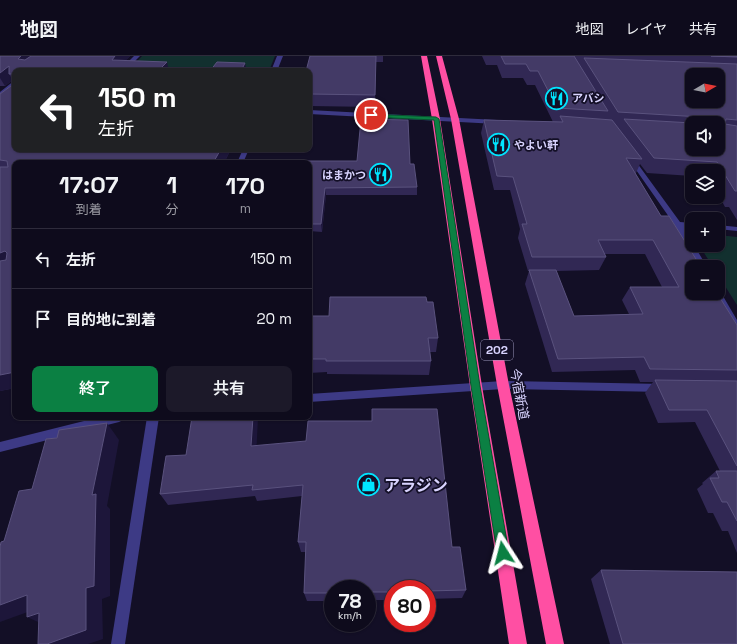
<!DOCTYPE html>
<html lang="ja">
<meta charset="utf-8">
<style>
body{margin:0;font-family:"Space Grotesk","Noto Sans JP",sans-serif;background:#1c1929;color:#f1f3f6;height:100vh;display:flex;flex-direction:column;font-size:15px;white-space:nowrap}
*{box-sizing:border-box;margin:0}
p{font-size:13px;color:#9b9ba3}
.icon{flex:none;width:22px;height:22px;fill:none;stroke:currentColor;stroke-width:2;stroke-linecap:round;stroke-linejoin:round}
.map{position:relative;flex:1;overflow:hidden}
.side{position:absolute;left:12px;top:104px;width:300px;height:260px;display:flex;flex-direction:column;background:#0e0b1c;border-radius:8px;box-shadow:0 1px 3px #0004,0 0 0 1px #2e2b3b}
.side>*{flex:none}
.hud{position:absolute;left:12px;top:12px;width:300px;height:84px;border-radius:8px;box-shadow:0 1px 3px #0004,0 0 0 1px #2e2b3b;background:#202124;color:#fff;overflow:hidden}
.needle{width:26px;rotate:80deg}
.tools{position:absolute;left:685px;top:12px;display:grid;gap:8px}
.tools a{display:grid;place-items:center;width:40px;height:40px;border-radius:8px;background:#0e0b1c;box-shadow:0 1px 3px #0004,0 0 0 1px #2e2b3b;font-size:20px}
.speed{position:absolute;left:324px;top:524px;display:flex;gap:8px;font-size:20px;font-weight:700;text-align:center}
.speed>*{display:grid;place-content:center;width:52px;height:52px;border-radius:50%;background:#0e0b1c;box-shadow:0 1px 3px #0004,0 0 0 1px #2e2b3b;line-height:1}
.speed small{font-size:10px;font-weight:400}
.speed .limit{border:6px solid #d22;background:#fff;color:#111}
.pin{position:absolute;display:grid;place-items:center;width:34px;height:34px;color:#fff;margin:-17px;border:2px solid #fff;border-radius:50%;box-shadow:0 1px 4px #0007}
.me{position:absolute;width:44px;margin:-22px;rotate:351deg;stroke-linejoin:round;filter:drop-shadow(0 0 3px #0008)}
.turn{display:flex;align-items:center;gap:14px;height:84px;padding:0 20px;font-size:18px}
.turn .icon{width:52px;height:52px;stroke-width:2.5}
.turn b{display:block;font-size:28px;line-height:34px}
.eta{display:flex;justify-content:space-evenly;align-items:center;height:68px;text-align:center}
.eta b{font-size:24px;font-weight:600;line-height:28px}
.cta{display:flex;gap:8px;margin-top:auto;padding:8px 20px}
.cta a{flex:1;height:46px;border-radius:8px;background:#0b8043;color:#fff;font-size:16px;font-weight:600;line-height:46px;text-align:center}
.cta a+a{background:#1c1929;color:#f1f3f6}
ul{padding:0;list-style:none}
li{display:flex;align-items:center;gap:12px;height:60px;padding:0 20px;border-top:1px solid #2e2b3b}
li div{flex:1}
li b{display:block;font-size:15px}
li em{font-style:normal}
header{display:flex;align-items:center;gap:24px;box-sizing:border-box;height:56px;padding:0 20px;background:#0e0b1c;border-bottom:1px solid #2e2b3b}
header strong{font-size:19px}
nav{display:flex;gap:22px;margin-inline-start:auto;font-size:14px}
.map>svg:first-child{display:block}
.green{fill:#12302f}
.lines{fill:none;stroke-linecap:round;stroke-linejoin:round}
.minor{fill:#3d3a85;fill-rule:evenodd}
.highway{fill:#ff4fa3;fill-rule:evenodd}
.wall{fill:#312854;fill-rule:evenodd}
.shaded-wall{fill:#1d163a}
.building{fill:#433a66;stroke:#5a527e;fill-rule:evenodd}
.route{fill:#0b8043;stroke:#07532c}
.labels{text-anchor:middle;stroke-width:3.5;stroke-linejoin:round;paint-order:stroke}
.far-poi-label{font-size:11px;font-weight:bold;fill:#d9d4ff;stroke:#130f26;text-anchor:start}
.shield{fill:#130f26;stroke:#9e99be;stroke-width:1}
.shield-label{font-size:12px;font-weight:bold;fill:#d9d4ff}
.street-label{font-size:13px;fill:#d9d4ff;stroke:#130f26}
.near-poi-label{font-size:16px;font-weight:bold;fill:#d9d4ff;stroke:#130f26;text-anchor:start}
</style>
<header>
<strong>地図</strong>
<nav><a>地図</a><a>レイヤ</a><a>共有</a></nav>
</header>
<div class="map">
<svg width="737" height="588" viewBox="0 0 737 588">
<rect width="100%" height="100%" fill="#130f26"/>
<!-- green -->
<g class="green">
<polygon points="142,0 275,0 269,15 129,14"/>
<polygon points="718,179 737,181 737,249 718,219 718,211 713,211 699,189 718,189"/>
</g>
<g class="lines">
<!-- minor -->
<g class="minor">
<polygon points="134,0 140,0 125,15 119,15"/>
<polygon points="277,0 283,0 277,15 271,15"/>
<polygon points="15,24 15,29 0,41 0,36"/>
<polygon points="309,54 497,64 500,66 497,68 309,58"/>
<polygon points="243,93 249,93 243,107 237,107"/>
<polygon points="628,100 632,100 680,166 692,167 692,171 684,171 692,185 692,189 694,189 707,211 699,211 674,168 627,101"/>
<polygon points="718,169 737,171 737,175 718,173"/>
<polygon points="718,234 720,235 737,264 737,276 734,275 712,237 718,237"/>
<polygon points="503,325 663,328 667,329 668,332 667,335 663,336 503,333 309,346 309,338"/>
<polygon points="100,361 125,361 123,364 119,366 0,396 0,386"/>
<polygon points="147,361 159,361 125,588 111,588"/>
</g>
<!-- highway -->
<g class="highway">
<polygon points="421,0 427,0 440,63 482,330 527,588 509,588 470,330 432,63"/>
<polygon points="436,0 442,0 459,63 509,329 564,588 546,588 497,329 451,63"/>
</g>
</g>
<!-- wall -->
<g class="wall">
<polygon points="0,0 130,0 126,4 15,15 15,93 231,93 224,107 15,107 15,332 0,335 0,38 14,28 13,24 5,30 0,30"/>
<polygon points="310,0 383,0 383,6 376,6 375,51 309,50 309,15"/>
<path d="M482 0H737V164L729 151H725L718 138V115H692V120L647 117 640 108 636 117H635L661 160 737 269V497L728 475H722L713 457H708L697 433 703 428 702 427 716 415H720L695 366 658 367 645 337 653 326H640L635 314 552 316 525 228 529 215H528L518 182 520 173 510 134H494L481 77 484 64 553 66 535 29H527L523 22H502L497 9H486ZM692 67H718L692 93ZM605 198H645L662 231H630L622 244 629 258 574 260 556 215 599 214 606 201Z"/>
<polygon points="309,107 410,108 417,131 417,139 326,139 322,176 309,175"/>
<polygon points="427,246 438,282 436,296 430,296 431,305 429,319 327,318 327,316 309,317 309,260 329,260"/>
<polygon points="256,390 452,491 466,534 462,542 427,543 427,533 393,533 393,544 367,544 367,533 333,533 333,545 307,545 304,537 306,496 301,496 298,486 302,440 257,445 255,440 168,449 160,438 186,399"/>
<polygon points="601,514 737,588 610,588 591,523"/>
</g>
<!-- shaded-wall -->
<g class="shaded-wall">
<polygon points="21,0 40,0 24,15 18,3"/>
<polygon points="115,0 130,0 117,15 112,4"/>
<polygon points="167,6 169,15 158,15"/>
<polygon points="245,7 247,15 241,15"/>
<polygon points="9,10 9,18 13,24 5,30 0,22 0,17"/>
<polygon points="221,93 231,93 224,107 213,107"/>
<polygon points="325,132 326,139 322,176 321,168"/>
<polygon points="5,195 15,210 0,214 0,197"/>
<polygon points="15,316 15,332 0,335 0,319"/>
<polygon points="253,361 258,361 256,403 251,390"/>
<polygon points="107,367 119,384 107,450 110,453 110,540 102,543 103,583 88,588 47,588 86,532 92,439"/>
<polygon points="27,539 47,549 0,566 0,549"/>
<polygon points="39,557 47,570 27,561"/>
</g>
<!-- building -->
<g class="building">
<polygon points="0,0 21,0 18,3 25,4 31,0 115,0 112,4 167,6 158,15 15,15 15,18 9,18 9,10 0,17"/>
<polygon points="310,0 376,0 375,39 309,38 309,15 306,15"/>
<polygon points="501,0 574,0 608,55 557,52 538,15 530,15 526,8 505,8"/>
<polygon points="711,0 737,0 737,1"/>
<path d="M584 2 737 8V64L726 63 725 68 737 70V135H735L717 106 654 102 624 63 692 67V93H718V67H700L701 61 618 56ZM692 19H718V45H692Z"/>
<polygon points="217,6 245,7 241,15 210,15"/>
<polygon points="15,27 15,93 221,93 213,107 15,107 15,316 0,319 0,205 6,204 7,197 5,195 0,197 0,111 8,111 7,105 0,104 0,38"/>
<polygon points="560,60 612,64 642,103 626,102 661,160 669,160 701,211 692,211 692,237 717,237 737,269 737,314 650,313 644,301 558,303 529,214 556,214 574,260 643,258 630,231 679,231 653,184 598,184 606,201 532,201 522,168 527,168 513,121 497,120 484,64 563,66"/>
<polygon points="361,63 408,64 410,108 414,108 417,131 325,132 321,168 309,168 309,107 278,107 279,105 357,105"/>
<polygon points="330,241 426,241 427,246 433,246 438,282 428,282 431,305 326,305 326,303 309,303 309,260 329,260"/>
<polygon points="655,324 737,325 737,410 707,354 669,354"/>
<polygon points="372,353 437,353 452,491 460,491 466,534 427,535 427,533 393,533 393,536 367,536 367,533 333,533 333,537 304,537 306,486 298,486 303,429 252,434 253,429 160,438 166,400 186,399 192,361 253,361 251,390 306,385 308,365 372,365"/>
<polygon points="107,367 92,439 96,438 94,530 86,532 86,574 47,588 38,588 39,557 27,561 27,539 0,549 0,491 1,486 4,485 19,435 32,433 46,383 57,382 59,374"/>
<polygon points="716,415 737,415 737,465 727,446 722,446 710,422 719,422"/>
<polygon points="601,514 737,516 737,588 623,588"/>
</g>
<!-- route -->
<polygon class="route" points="369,58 436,61 439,63 480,330 509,497 508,501 503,503 499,501 497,497 471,330 434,64 371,61"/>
<!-- icons -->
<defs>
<symbol id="restaurant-ring" viewBox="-11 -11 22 22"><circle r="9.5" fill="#130f26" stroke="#00e5ff" stroke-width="1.5"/><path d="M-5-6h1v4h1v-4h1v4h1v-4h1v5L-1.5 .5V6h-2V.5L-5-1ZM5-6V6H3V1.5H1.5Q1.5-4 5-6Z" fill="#00e5ff"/></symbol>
<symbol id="shop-ring" viewBox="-11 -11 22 22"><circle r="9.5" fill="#130f26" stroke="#00e5ff" stroke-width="1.5"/><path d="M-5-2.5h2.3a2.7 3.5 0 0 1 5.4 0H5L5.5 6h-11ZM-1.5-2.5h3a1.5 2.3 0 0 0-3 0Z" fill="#00e5ff"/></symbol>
</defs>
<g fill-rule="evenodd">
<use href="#restaurant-ring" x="544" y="30" width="25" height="25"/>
<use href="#restaurant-ring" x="486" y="76" width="25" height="25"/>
<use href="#restaurant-ring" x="368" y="106" width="25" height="25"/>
<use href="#shop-ring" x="356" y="416" width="25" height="25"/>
</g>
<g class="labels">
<!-- far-poi labels -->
<g class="far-poi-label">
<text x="572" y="46">アバシ</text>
<text x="514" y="93">やよい軒</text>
<text x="366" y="123" text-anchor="end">はまかつ</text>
</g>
<!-- shield labels -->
<rect class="shield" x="481" y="284" width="32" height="20" rx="3"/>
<g class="shield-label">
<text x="497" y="298">202</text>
</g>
<!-- street labels -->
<g class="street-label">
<text transform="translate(520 338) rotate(79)" y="5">今宿新道</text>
</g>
<!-- near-poi labels -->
<g class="near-poi-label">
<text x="384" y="435">アラジン</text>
</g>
</g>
</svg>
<div class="tools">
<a><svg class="needle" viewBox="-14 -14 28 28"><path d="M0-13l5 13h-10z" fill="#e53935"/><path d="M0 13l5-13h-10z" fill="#9b9ba3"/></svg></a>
<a><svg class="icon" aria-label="sound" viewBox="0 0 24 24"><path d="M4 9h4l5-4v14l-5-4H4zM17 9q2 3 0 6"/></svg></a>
<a><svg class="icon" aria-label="layers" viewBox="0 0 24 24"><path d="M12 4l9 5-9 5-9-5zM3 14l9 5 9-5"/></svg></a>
<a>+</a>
<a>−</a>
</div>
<div class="speed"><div>78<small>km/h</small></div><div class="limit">80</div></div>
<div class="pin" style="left:371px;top:59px;background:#d93025"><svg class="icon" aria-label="arrive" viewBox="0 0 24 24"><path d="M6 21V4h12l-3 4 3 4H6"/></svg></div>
<svg class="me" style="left:503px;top:497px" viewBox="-20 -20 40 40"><path d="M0-17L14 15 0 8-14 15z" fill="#0b8043" stroke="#fff" stroke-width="4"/></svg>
<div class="hud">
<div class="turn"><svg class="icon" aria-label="left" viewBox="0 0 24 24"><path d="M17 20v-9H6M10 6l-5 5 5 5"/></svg><div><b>150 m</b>左折</div></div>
</div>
<section class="side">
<div class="eta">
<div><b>17:07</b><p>到着</p></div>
<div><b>1</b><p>分</p></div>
<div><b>170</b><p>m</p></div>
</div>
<ul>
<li><svg class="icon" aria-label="left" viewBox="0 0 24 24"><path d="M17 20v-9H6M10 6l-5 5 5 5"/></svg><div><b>左折</b></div><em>150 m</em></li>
<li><svg class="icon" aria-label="arrive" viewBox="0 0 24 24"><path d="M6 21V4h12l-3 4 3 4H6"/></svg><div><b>目的地に到着</b></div><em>20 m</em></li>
</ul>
<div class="cta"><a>終了</a><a>共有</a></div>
</section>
</div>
